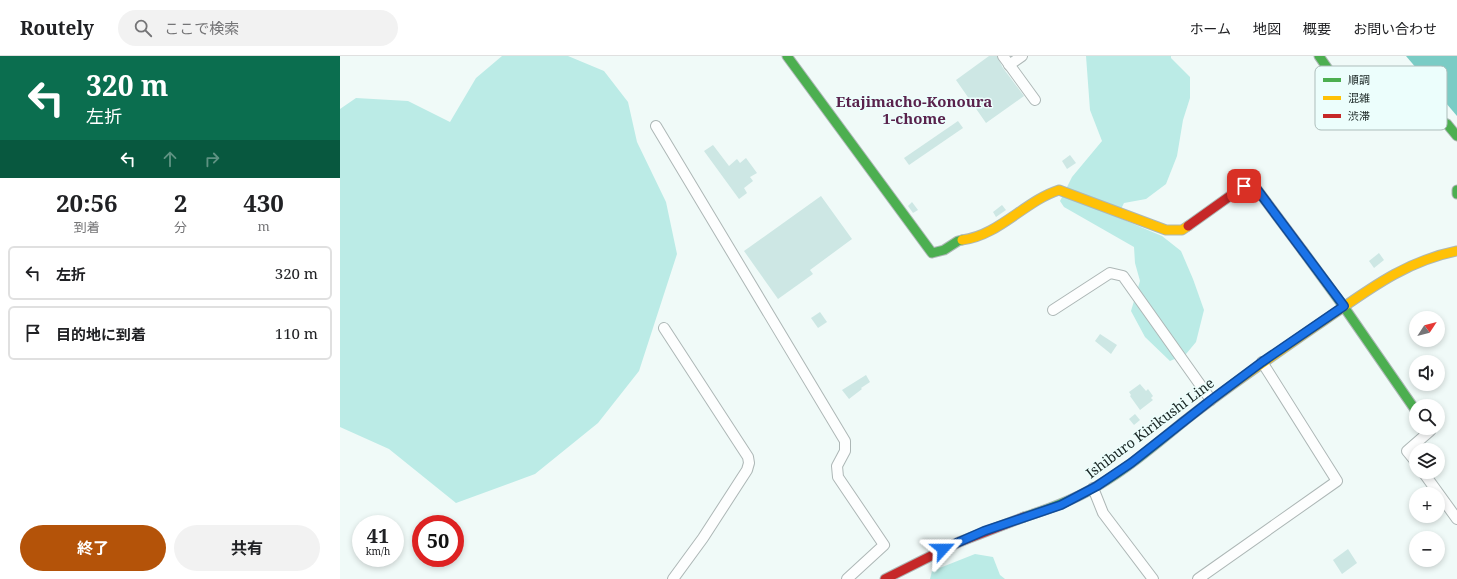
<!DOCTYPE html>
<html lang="ja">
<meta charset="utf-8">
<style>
body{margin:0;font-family:"Noto Serif","Noto Sans JP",serif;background:#f2f2f2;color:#202124;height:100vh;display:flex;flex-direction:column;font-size:15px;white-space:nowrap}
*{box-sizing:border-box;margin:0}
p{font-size:13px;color:#757577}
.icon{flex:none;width:22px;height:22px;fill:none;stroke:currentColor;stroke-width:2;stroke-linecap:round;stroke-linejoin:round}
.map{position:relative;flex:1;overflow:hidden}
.drawer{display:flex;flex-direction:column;background:#fff;width:340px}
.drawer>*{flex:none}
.hud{background:#0b6e4f;color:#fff;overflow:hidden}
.needle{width:26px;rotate:54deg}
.buttons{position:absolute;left:1069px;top:255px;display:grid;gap:8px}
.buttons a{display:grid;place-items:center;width:36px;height:36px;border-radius:50%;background:#fff;box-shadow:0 2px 6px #0003;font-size:20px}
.speed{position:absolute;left:12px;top:459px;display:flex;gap:8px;font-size:20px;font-weight:700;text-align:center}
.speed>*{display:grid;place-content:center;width:52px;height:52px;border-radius:50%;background:#fff;box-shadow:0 2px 6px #0003;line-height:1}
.speed small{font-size:10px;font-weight:400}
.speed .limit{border:6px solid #d22;background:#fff;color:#111}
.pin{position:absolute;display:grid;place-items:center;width:34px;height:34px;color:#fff;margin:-17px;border-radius:8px;box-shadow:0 2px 6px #0006}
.me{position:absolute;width:44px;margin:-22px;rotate:66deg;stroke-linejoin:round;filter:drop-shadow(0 0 3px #0008)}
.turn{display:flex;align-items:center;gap:14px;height:84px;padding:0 20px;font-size:18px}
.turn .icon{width:52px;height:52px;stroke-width:2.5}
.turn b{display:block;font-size:28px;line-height:34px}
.lanes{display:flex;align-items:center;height:38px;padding:0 20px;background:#0003;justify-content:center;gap:20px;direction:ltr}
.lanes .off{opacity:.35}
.eta{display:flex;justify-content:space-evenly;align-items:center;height:68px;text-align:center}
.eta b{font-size:24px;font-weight:700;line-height:28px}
.primary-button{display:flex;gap:8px;margin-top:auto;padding:8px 20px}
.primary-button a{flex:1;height:46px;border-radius:24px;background:#b45309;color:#fff;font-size:16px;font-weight:700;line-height:46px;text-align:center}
.primary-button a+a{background:#f2f2f2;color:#202124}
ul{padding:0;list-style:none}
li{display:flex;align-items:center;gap:12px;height:54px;margin:0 8px 6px;padding:0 12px;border:2px solid #e0e0e0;border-radius:6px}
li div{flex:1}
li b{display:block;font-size:15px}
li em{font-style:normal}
header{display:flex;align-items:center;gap:24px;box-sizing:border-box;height:56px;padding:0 20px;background:#fff;border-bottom:1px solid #e0e0e0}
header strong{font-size:19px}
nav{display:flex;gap:22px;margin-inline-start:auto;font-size:14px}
.search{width:280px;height:36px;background:#f2f2f2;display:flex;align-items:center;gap:10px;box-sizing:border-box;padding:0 14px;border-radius:22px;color:#757577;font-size:15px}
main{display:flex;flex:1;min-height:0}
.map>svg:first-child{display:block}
.green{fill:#bbebe6}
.water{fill:#7accc5}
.building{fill:#cde7e4}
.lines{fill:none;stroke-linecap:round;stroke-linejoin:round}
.street-casing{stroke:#adb7b6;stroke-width:12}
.fast-casing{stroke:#adb7b6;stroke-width:11}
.slow-casing{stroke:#adb7b6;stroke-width:11}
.jam-casing{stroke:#adb7b6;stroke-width:11}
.street{stroke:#fdfefe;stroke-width:10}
.fast{stroke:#4caf50;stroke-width:9}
.slow{stroke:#ffc107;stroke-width:9}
.jam{stroke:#c62828;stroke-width:9}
.route-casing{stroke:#114b97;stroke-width:10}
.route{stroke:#1a73e8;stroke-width:7}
.labels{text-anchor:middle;stroke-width:3;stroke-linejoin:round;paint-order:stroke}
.street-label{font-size:14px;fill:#1a2624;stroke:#ecfefc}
.neighbourhood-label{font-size:15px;font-weight:bold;fill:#59224c;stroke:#ecfefc}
.key{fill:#ecfefc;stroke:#adbdbb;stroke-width:1}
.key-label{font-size:11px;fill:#1a2624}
</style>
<header>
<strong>Routely</strong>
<div class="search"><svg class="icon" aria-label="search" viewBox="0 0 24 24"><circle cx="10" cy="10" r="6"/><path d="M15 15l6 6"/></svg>ここで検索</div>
<nav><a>ホーム</a><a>地図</a><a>概要</a><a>お問い合わせ</a></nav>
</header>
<main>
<section class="drawer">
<div class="hud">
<div class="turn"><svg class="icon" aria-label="left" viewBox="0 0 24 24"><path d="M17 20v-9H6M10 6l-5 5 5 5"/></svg><div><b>320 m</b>左折</div></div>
<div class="lanes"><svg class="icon" aria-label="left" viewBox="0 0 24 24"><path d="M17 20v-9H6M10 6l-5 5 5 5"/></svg><svg class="icon off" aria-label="ahead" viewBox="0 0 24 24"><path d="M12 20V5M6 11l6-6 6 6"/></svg><svg class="icon off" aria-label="right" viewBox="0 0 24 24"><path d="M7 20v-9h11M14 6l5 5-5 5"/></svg></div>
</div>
<div class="eta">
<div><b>20:56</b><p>到着</p></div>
<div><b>2</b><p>分</p></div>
<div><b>430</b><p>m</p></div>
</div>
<ul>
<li><svg class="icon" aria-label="left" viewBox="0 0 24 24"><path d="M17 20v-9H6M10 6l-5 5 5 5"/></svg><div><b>左折</b></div><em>320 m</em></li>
<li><svg class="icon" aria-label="arrive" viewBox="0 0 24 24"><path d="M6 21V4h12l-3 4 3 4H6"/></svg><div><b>目的地に到着</b></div><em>110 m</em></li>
</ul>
<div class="primary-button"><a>終了</a><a>共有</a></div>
</section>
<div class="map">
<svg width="1117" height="523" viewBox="0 0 1117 523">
<rect width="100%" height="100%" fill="#f0faf8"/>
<!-- green -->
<g class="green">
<polygon points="162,0 228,0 264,15 288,46 297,86 326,146 337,198 299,315 258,367 195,418 116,447 49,393 0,371 0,53 16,42 68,45 110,66 136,22"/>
<polygon points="746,0 831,0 831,2 850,21 850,42 843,64 837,100 826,128 806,143 784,147 777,161 822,180 841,195 853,223 864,254 856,286 846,298 830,305 805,281 791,255 800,225 795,207 794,191 724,151 720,145 732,121 762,85 750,54"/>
<polygon points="635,498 653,501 660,519 665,523 590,523 592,515"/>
</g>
<!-- water -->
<polygon class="water" points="1066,0 1117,0 1117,60"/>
<!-- building -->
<g class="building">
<polygon points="649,0 657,0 663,12 684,40 646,67 616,24"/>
<polygon points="618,65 623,72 569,109 564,102"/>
<polygon points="373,89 389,110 397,103 400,107 406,102 417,117 410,121 413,125 404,132 407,137 399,143 364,95"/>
<polygon points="730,99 736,107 727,113 722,105"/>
<polygon points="481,140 512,183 470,214 473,218 438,243 404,195"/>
<polygon points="572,146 578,154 573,157 568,150"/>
<polygon points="662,149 666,154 656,161 653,156"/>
<polygon points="1039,197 1044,204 1034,212 1029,205"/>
<polygon points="480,256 487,266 478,272 471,262"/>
<polygon points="760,278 777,289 771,298 755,285"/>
<polygon points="526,319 530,326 521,332 522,333 509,343 502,334"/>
<polygon points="800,328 806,335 808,333 813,340 811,342 813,344 800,354 790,340 791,339 789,336"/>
<polygon points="795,358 800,364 794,369 789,363"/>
<polygon points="1008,493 1017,507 1002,518 993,504"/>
</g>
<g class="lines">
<defs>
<g id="street">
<polyline points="663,0 695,44"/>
<polyline points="669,9 682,0"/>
<polyline points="316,70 505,385 505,395 497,410 498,421 544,489 507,523"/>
<polyline points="713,254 770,217 783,220 871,344"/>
<polyline points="324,272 408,401 409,407 407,414 363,482 333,523"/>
<polyline points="1076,406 1067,395 1090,375 1088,372"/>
<polyline points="1083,416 1117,463"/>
<polyline points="753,432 763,457 813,523"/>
<polyline points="858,523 997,425 922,306"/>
</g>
<g id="fast">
<polyline points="447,0 592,197 604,194 618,185 622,184"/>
<polyline points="979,0 997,26 1005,32 1020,39 1057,44 1107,68 1117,80"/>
<polyline points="1117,134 1117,138"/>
<polyline points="963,195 1004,251 1076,355"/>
<path d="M684 461C709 453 734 444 757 430 788 412 815 389 843 366"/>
</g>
<g id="slow">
<path d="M622 184C658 180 685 145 719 134L826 174H842L848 170"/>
<path d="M843 366C886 332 931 301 976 270 1022 239 1061 206 1117 195"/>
</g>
<g id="jam">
<polyline points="848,170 904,130 916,132 963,195"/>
<polyline points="545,523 619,486 684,461"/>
</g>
</defs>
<!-- street casing -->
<use href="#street" class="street-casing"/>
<!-- fast casing -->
<use href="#fast" class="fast-casing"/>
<!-- slow casing -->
<use href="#slow" class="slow-casing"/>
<!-- jam casing -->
<use href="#jam" class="jam-casing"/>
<!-- street -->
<use href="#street" class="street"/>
<!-- fast -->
<use href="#fast" class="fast"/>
<!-- slow -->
<use href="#slow" class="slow"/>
<!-- jam -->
<use href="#jam" class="jam"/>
</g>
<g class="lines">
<defs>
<polyline id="route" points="603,493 644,475 721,449 757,430 791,407 871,344 922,306 1004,250 916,132 904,130"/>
</defs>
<!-- route casing -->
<use href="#route" class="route-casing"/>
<!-- route -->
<use href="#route" class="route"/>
</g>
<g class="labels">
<!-- street labels -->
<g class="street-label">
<text transform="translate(810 372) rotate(-37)" y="5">Ishiburo Kirikushi Line</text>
</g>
<!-- neighbourhood labels -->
<g class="neighbourhood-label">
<text x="574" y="51">Etajimacho-Konoura<tspan x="574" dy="17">1-chome</tspan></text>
</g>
</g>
<!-- legend -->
<rect x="975" y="10" width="132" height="64" rx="6" class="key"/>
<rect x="983" y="22" width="18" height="4" fill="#4caf50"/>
<rect x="983" y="40" width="18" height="4" fill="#ffc107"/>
<rect x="983" y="58" width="18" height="4" fill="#c62828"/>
<g class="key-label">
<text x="1008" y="28">順調</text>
<text x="1008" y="46">混雑</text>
<text x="1008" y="64">渋滞</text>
</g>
</svg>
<div class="buttons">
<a><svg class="needle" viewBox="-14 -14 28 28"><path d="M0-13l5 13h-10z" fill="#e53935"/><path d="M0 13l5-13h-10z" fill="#757577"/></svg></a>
<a><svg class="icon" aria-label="sound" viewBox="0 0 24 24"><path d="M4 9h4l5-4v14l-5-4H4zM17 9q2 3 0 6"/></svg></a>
<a><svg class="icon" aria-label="search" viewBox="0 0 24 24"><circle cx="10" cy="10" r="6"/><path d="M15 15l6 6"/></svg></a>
<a><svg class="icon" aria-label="layers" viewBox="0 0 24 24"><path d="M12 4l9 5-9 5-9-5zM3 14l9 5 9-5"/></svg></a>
<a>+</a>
<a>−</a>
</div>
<div class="speed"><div>41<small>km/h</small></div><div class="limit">50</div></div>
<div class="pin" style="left:904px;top:130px;background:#d93025"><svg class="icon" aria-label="arrive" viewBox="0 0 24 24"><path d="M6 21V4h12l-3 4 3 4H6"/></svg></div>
<svg class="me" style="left:603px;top:493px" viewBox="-20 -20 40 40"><path d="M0-17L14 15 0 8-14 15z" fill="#1a73e8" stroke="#fff" stroke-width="4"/></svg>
</div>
</main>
